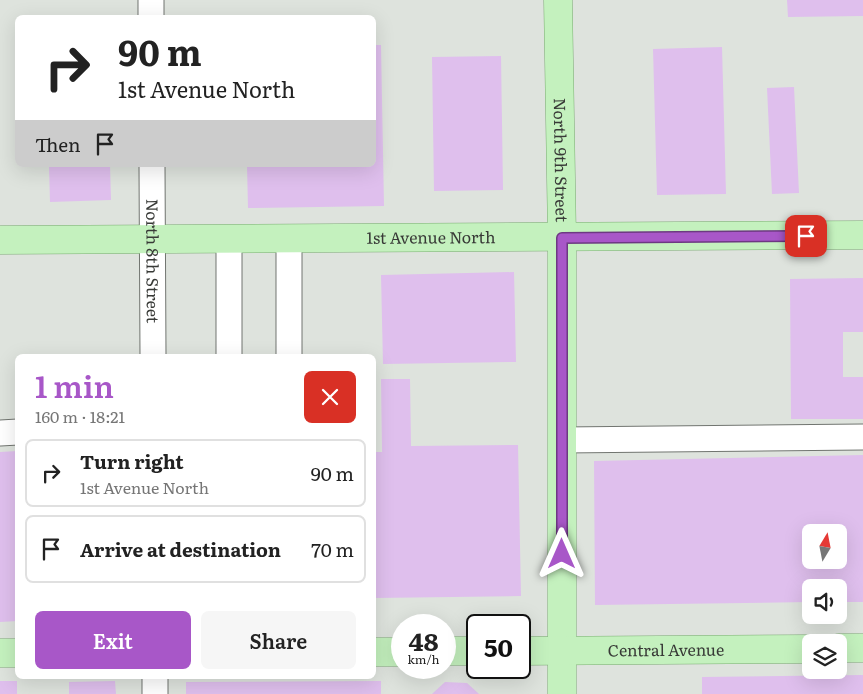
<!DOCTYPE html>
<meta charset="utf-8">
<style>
body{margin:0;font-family:Literata,serif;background:#f6f6f6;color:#222;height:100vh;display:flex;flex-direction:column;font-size:19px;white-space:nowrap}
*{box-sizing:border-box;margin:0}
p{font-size:16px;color:#767676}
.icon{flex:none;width:28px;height:28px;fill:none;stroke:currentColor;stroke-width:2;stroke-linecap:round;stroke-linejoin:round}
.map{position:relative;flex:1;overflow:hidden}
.drawer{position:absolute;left:15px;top:354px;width:361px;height:325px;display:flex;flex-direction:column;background:#fff;border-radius:8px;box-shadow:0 5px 20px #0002}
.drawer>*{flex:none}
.banner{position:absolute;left:15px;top:15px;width:361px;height:152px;border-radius:8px;box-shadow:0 5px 20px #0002;background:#fff;color:#222;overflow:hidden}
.needle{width:32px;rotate:10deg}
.buttons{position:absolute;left:802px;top:524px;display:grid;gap:10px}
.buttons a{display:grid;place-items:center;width:45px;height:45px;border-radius:8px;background:#fff;box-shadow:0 5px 20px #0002;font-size:25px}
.speed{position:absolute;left:391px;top:614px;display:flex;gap:10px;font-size:25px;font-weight:700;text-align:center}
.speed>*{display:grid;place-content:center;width:65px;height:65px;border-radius:50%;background:#fff;box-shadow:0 5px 20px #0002;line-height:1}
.speed small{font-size:12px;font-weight:400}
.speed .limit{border:2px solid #111;border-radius:8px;background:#fff;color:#111}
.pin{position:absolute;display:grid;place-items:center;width:42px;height:42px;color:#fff;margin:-21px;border-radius:10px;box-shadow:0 2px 8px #0006}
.me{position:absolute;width:55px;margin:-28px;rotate:0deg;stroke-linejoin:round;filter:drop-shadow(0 0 4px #0008)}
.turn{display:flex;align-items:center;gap:18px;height:105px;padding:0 20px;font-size:22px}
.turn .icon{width:65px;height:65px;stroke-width:2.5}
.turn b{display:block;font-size:35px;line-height:42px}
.then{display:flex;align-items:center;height:48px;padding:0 20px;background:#0003;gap:10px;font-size:19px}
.round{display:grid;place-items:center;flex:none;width:52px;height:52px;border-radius:8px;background:#f6f6f6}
.head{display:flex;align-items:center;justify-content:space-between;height:85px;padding:0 20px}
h1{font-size:30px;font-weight:600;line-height:38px;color:#a857c8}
.button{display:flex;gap:10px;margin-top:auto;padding:10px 20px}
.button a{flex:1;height:58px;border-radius:8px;background:#a857c8;color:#fff;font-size:20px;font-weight:600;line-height:58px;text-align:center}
.button a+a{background:#f6f6f6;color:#222}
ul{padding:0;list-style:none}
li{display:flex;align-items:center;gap:15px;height:68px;margin:0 10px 8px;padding:0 10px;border:2px solid #e0e0e0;border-radius:8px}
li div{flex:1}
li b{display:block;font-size:19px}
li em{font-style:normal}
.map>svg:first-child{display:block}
.building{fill:#dfbfed;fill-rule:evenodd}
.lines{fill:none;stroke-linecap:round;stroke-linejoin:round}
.minor-casing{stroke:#717570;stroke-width:27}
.major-casing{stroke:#7aab72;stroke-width:29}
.minor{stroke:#fff;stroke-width:25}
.major{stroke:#c4f1be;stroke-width:28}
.route-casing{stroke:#6d3982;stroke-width:12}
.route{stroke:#a857c8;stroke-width:9}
.labels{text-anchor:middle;stroke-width:4;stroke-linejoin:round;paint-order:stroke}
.street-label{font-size:16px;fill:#383a37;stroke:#dee3dd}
</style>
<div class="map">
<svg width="863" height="694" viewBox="0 0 863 694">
<rect width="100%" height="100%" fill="#dee3dd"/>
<!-- building -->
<g class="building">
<polygon points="787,0 863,0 863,16 788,17"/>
<polygon points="374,45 381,45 384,206 248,208 247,165 374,165"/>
<polygon points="722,47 726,194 657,195 653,49"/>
<polygon points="501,56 503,190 434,191 432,57"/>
<polygon points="794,87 799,193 772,194 767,88"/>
<polygon points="49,165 110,165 111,200 50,202"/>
<polygon points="514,272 516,362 383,364 381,275"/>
<polygon points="863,278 863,332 843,332 843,377 863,377 863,419 791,419 790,279"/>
<polygon points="381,379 410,379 411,446 518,445 521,596 374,598 374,452 382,452"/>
<polygon points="18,451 18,621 0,622 0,452"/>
<path d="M863 455V602H839V588H811V602L595 605 594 461ZM811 532H839V560H811Z"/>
<polygon points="863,675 863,694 702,694 702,677"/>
<rect x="0" y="681" width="17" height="13"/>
<polygon points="115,681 116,694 69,694 69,682"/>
<polygon points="381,681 381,694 186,694 186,682"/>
<polygon points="445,682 467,683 479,694 432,694"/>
</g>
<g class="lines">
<defs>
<g id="minor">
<polyline points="151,0 151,18"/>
<path id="s1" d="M152 165 153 356"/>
<polyline points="229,240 229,356"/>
<polyline points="289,356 289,239"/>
<polyline points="0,433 18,432"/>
<polyline points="562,440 863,437"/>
<polyline points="155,676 155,694"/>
</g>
<g id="major">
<path id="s2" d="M558 0 562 237V694"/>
<path id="s3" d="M0 240 863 235"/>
<polyline points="839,648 863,648"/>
<polyline points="445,651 478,651"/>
<path id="s4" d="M520 651 811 649"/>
<polyline points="374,652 402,652"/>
<polyline points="0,653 18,653"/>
</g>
</defs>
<!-- minor casing -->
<use href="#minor" class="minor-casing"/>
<!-- major casing -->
<use href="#major" class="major-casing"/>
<!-- minor -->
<use href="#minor" class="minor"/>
<!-- major -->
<use href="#major" class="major"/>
</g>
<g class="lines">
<defs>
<polyline id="route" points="562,554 562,238 806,236"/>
</defs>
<!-- route casing -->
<use href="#route" class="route-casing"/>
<!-- route -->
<use href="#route" class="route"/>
</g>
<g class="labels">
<!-- street labels -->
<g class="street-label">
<text dy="6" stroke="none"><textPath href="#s2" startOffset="160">North 9th Street</textPath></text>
<text dy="6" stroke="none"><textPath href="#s3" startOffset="431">1st Avenue North</textPath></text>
<text dy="6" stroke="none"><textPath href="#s1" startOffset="96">North 8th Street</textPath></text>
<text dy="6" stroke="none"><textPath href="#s4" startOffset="146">Central Avenue</textPath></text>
</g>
</g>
</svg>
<div class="buttons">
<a><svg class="needle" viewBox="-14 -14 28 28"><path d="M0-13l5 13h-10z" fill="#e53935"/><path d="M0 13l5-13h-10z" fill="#767676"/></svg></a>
<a><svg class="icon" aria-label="sound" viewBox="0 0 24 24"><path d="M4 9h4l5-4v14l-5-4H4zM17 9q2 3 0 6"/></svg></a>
<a><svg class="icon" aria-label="layers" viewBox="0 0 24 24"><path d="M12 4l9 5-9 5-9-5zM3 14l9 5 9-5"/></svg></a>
</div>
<div class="speed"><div>48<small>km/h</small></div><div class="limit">50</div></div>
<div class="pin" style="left:806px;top:236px;background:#d93025"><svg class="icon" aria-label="arrive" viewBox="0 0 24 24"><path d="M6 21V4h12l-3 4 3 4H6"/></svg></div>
<svg class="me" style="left:562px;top:554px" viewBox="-20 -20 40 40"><path d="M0-17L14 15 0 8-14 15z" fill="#a857c8" stroke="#fff" stroke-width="4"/></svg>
<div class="banner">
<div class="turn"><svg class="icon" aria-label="right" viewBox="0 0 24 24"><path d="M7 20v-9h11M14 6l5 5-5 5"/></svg><div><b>90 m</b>1st Avenue North</div></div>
<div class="then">Then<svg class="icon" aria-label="arrive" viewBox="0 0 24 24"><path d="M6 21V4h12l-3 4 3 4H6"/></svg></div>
</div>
<section class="drawer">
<div class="head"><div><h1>1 min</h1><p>160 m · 18:21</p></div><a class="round" style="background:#d93025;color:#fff"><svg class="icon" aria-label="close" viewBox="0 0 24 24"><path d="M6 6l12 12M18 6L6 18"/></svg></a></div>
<ul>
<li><svg class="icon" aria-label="right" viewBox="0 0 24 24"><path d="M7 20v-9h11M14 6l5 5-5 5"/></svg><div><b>Turn right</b><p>1st Avenue North</p></div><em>90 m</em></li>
<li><svg class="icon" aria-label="arrive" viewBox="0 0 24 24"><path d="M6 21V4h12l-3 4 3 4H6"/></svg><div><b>Arrive at destination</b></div><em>70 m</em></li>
</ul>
<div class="button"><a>Exit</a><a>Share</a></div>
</section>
</div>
